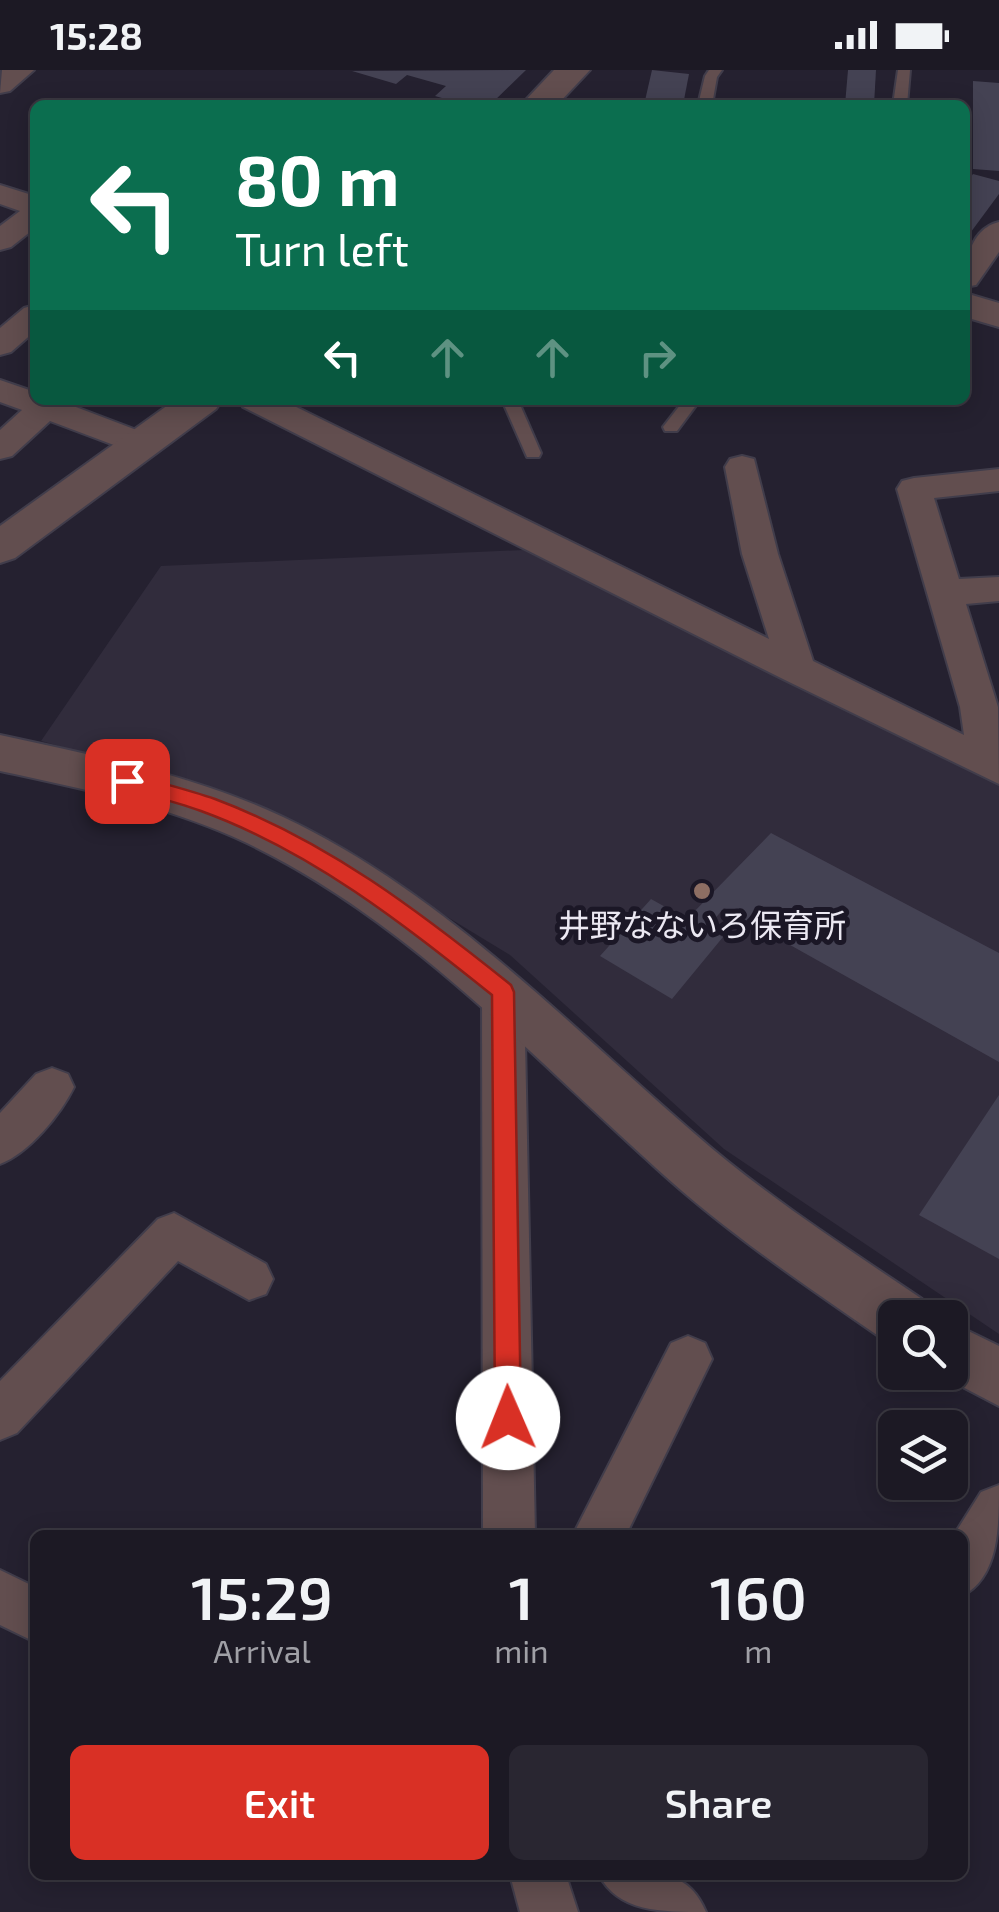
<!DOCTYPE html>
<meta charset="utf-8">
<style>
body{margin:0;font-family:"Exo 2","Noto Sans JP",sans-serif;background:#292631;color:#f1f3f6;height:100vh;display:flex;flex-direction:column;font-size:38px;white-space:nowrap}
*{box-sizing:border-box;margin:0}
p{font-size:32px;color:#a0a0a6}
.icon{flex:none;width:55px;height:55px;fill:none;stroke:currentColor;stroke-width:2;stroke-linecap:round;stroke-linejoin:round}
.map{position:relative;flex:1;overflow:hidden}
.panel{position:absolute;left:30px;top:1460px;width:938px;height:350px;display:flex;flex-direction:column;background:#1c1924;border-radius:15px;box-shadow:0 5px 25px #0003,0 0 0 2px #3a3841}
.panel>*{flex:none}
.guide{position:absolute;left:30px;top:30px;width:940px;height:305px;border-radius:15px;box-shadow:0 5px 25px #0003,0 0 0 2px #3a3841;background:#0b6e4f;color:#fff;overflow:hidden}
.controls{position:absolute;left:878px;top:1230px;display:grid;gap:20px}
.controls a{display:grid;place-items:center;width:90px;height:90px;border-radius:15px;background:#1c1924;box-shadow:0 5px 25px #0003,0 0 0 2px #3a3841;font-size:50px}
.pin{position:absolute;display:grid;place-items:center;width:85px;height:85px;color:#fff;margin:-42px;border-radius:20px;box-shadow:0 5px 15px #0006}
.me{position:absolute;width:110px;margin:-55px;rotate:359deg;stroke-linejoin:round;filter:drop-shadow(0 0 8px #0008)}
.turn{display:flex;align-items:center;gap:35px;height:210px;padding:0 40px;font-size:45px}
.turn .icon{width:130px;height:130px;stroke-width:2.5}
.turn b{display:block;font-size:70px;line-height:85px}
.lanes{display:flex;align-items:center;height:95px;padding:0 40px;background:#0003;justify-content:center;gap:50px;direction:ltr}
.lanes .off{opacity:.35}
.eta{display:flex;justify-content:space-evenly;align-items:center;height:170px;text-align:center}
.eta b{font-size:60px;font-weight:600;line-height:70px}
.primary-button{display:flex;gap:20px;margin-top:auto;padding:20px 40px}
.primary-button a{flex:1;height:115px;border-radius:15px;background:#d93025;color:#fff;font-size:40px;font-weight:600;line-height:115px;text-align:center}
.primary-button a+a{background:#292631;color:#f1f3f6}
.status{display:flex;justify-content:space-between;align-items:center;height:70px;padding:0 50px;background:#1c1924;direction:ltr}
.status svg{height:28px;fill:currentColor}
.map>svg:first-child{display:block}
.education{fill:#312c3c}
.building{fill:#444253}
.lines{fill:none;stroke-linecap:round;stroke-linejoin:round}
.service-casing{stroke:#413d4b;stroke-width:4}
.minor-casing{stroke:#413d4b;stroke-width:4}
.tertiary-casing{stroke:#413d4b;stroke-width:4}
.service{fill:#624e4f;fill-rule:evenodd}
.minor{fill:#624e4f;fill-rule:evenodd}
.tertiary{fill:#624e4f;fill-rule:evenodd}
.route{fill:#d93025;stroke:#8d1f18;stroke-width:2.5}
.education-dot{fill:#8d6e63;stroke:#1b1726;stroke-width:4}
.labels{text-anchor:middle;stroke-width:10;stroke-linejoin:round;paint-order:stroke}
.poi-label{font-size:32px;fill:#ebe8f2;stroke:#1b1726}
</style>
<div class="status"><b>15:28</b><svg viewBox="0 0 49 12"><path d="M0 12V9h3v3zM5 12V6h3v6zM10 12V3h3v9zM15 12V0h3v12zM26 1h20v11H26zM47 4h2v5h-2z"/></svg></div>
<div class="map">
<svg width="999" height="1842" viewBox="0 0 999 1842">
<rect width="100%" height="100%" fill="#252130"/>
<!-- education -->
<polygon class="education" points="523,480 999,715 999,1264 724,1079 510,885 299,757 203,716 41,671 161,496"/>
<!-- building -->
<g class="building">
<polygon points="526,0 490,35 466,35 435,26 446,16 407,5 396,14 352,1"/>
<polygon points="652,0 689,4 683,35 644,35"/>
<polygon points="848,0 876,0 874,35 845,35"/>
<polygon points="973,11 999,13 999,101 973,99"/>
<polygon points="973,104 999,111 999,124 965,170 965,115"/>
<polygon points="771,763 999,883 999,992 724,838 707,858 723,867 672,929 600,886 651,829 687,849"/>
<polygon points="999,1025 999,1189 919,1145"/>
</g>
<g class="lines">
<defs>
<g id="service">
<polygon points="709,0 722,0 717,7 712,35 698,35 705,6"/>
<polygon points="898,0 910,0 907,35 893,35"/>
<polygon points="502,330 518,330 541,383 539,387 527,387"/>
<polygon points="684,330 700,330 677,361 665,361 663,357"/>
</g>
<g id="minor">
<polygon points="2,0 34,0 10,21 0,23"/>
<polygon points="0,115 35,126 35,158 11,177 0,180 0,156 20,141 0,134"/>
<path d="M999 152V182L976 215 965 217C965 192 970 159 999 152Z"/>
<polygon points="35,235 35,261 11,282 0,285 0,258 24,238"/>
<polygon points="0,310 35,322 35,330 70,330 68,334 155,367 160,375 155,383 143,386 50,351 12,386 0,389 0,360 22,340 0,332"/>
<polygon points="239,330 282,330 769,569 742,484 725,397 730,389 742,386 754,389 778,484 813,591 964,665 960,637 897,419 902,411 914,408 999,399 999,421 934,428 959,509 999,507 999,531 966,534 998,637 999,714 785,610 243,337"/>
<polygon points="503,904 518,909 524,921 535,1465 483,1465 482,921 488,909"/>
<path d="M52 998 68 1004 74 1017C61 1044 29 1083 0 1094V1043L36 1004Z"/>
<polygon points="174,1143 266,1194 273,1209 266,1224 249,1230 178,1191 17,1363 0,1370 0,1311 158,1149"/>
<polygon points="688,1266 705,1273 712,1289 626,1465 573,1465 671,1273"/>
<path d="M999 1415C999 1457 999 1507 962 1526V1465H954L981 1422Z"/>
<polygon points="0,1500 35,1517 35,1572 0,1555"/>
<polygon points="510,1805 566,1805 578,1842 520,1842"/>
<path d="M599 1805C645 1805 685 1792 706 1842 660 1842 619 1842 599 1805Z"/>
</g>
<g id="tertiary">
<polygon points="554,0 590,0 557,35 521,35"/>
<polygon points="965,223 999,233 999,257 965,247"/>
<polygon points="175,330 222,330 216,339 15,488 0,493 0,456"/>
<path d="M0 665C96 686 194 705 283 747 442 822 564 951 695 1064 766 1126 845 1177 922 1229L930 1248H895V1273L880 1267C803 1214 725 1161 656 1098 527 982 406 849 247 773 169 736 84 719 0 701Z"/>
<polygon points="950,1252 999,1276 999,1336 934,1302 950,1302"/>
</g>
</defs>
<!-- service casing -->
<use href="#service" class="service-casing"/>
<!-- minor casing -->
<use href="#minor" class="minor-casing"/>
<!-- tertiary casing -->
<use href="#tertiary" class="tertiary-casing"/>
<!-- service -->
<use href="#service" class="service"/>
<!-- minor -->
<use href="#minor" class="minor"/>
<!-- tertiary -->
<use href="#tertiary" class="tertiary"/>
</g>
<!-- route -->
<path class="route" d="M127 703C156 712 186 719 215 729 327 771 419 841 511 915L514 922 521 1348 517 1357 508 1361 499 1357 495 1348 492 925C402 853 311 781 201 741 174 731 146 725 119 717L116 711 119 706Z"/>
<!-- markers -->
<circle class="education-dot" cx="702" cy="821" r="10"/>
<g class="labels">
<!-- poi labels -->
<g class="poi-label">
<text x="702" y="867">井野なないろ保育所</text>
</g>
</g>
</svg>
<div class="controls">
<a><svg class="icon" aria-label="search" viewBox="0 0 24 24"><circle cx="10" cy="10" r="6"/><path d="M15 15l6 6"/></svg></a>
<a><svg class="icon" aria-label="layers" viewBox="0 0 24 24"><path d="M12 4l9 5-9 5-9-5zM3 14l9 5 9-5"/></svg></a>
</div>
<div class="pin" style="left:127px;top:711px;background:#d93025"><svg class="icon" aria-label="arrive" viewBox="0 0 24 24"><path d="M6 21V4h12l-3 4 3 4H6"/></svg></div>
<svg class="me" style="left:508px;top:1348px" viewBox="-20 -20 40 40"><circle r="19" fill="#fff"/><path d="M0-13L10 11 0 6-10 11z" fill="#d93025"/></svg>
<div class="guide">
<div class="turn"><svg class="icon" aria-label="left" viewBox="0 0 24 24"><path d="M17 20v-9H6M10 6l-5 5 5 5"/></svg><div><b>80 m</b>Turn left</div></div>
<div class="lanes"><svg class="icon" aria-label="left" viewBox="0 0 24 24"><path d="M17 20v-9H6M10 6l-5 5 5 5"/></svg><svg class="icon off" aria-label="ahead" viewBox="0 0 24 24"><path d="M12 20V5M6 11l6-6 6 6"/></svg><svg class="icon off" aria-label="ahead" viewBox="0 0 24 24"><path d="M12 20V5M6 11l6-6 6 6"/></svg><svg class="icon off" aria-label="right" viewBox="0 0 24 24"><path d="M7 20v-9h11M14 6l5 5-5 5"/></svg></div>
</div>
<section class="panel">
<div class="eta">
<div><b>15:29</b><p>Arrival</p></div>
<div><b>1</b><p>min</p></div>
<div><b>160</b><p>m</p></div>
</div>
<div class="primary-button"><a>Exit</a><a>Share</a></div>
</section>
</div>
